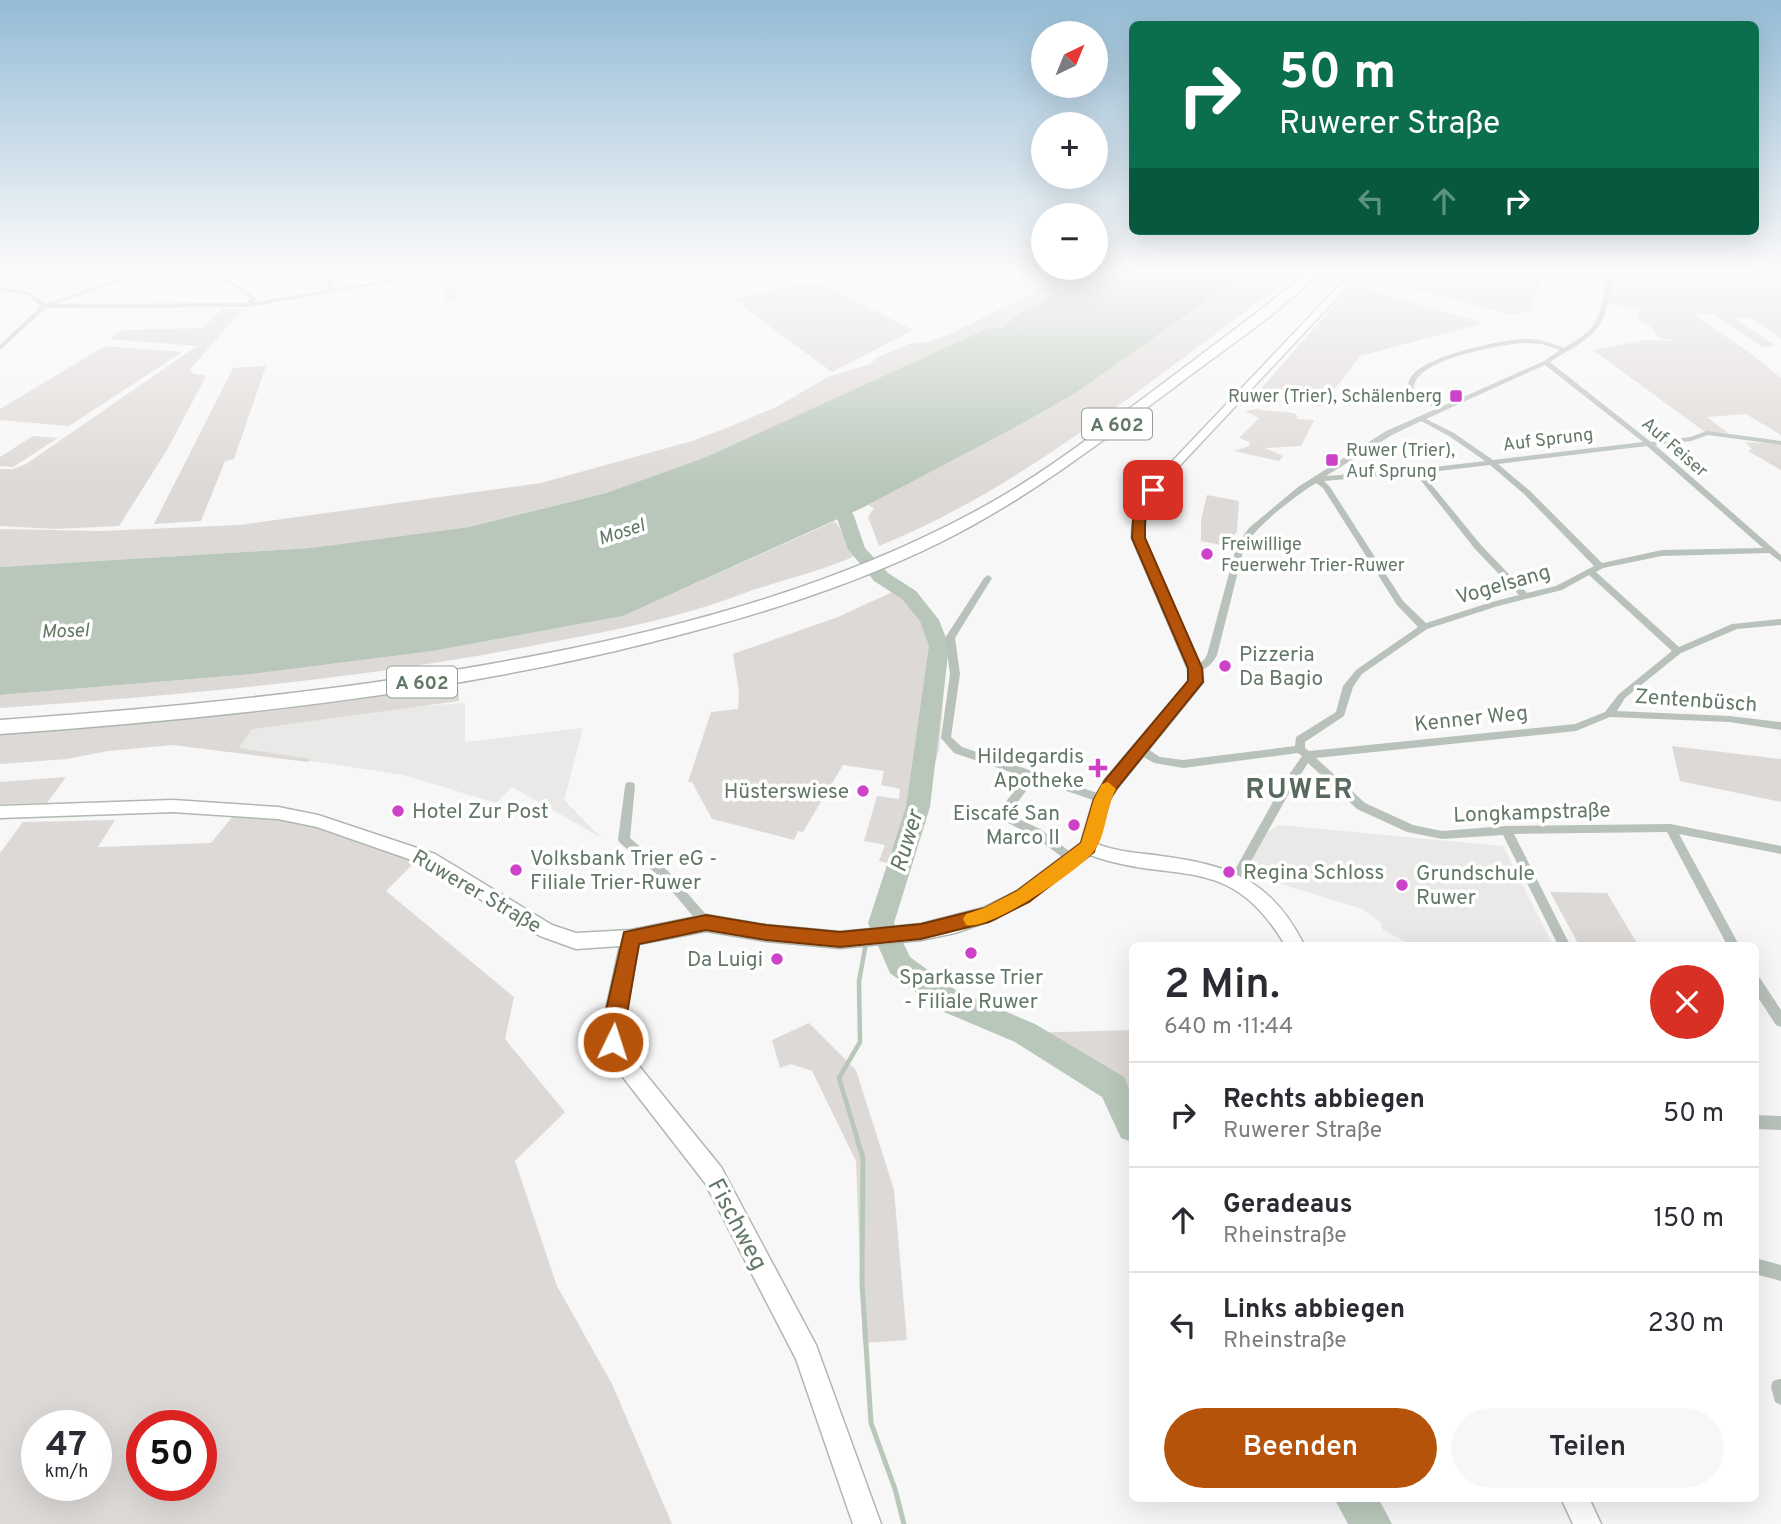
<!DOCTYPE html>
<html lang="de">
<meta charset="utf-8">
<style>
body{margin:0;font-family:Overpass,sans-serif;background:#f7f7f7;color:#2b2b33;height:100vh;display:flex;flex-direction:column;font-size:26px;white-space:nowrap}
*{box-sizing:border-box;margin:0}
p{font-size:23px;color:#7c7c81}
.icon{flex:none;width:38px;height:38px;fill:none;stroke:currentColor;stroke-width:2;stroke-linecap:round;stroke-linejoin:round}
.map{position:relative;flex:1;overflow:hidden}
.side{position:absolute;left:1129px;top:942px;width:630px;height:560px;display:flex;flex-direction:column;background:#fff;border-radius:10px;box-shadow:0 7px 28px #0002}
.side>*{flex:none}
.top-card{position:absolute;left:1129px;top:21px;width:630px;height:214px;border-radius:10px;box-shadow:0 7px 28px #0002;background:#0b6e4f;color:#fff;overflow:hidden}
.needle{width:46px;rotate:43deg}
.buttons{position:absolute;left:1031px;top:21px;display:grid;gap:14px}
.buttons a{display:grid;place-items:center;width:77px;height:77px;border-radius:50%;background:#fff;box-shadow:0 7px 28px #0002;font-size:35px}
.speed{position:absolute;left:21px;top:1410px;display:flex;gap:14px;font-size:35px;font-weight:700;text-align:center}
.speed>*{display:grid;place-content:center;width:91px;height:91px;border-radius:50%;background:#fff;box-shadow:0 7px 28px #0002;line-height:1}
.speed small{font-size:18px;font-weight:400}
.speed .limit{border:10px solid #d22;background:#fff;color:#111}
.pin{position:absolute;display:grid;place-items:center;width:60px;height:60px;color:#fff;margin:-30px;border-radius:14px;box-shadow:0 4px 10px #0006}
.me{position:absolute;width:77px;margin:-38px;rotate:4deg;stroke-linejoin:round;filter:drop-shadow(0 0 5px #0008)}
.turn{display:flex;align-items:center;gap:24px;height:147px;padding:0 35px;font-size:32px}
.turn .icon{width:91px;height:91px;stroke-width:2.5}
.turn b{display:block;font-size:49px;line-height:60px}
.lanes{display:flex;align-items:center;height:66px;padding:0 35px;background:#0003;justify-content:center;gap:35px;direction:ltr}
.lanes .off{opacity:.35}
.round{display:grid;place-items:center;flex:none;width:74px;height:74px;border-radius:37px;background:#f7f7f7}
.headline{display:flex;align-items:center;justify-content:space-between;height:119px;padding:0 35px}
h1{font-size:42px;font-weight:600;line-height:52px}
.button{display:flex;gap:14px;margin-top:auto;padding:14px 35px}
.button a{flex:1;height:80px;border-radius:42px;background:#b45309;color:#fff;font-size:28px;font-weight:600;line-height:80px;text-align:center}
.button a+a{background:#f7f7f7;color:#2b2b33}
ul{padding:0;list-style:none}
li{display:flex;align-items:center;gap:21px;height:105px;padding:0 35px;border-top:2px solid #e1e1e2}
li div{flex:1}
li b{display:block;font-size:26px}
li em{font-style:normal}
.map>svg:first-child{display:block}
.built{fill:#e9e9e8}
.green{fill:#ddd9d6;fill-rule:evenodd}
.water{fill:#b9c7ba}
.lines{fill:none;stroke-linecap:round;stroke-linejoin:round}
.stream-far1{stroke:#b9c7ba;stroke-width:4.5}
.stream{stroke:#b9c7ba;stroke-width:5}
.river{fill:#b9c7ba;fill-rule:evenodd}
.secondary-casing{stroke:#afb8b1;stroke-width:3}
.highway-casing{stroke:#aeb5b0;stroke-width:3}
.street{fill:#b9c1bb;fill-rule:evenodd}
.secondary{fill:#fff;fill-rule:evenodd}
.highway{fill:#fff;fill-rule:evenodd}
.route{fill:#b45309;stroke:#753606;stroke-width:2}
.slow{fill:#f59e0b}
.poi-dot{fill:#cd42c9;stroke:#fff;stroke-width:2.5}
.labels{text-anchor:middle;stroke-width:7;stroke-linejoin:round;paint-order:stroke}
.far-poi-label{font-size:18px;fill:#637867;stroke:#fff;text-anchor:start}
.far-street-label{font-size:18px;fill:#637867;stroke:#fff}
.shield{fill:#fff;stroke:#92a095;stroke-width:2}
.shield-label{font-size:19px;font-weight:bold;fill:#637867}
.far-water-label{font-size:19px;font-style:italic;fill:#627864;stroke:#fff}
.street-label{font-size:21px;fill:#637867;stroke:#fff}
.poi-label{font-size:21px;fill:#637867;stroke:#fff;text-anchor:start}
.water-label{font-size:23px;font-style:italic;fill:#627864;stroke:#fff}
.near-street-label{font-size:24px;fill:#637867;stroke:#fff}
.district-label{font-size:28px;font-weight:bold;letter-spacing:2px;fill:#586a5d;stroke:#fff}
</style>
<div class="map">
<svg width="1781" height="1524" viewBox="0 0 1781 1524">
<rect width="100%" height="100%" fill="#f8f7f7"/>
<!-- built -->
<g class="built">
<polygon points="696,271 856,271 795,278 747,277"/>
<polygon points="465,703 465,742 583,728 564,800 602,838 512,787 496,803 404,775 231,749 256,717"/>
<polygon points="1279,825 1503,846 1553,945 1410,944 1383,930 1381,923 1362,909 1243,872 1268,832"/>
</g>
<!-- green -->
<g class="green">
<polygon points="469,271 453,278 459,300 445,301 440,278 403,284 402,281"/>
<polygon points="1076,271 1096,271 1015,316 1003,327 988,328 706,457 606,493 469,527 310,548 0,567 0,529 101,531 240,525 541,483 692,441 729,427 776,407 828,377 870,364 878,357 911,343 927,342 950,334"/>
<path d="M1249 271H1297C1247 311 1196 349 1144 387 1060 448 976 507 879 546L868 517 874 508 868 505 1074 394Z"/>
<polygon points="1407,271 1545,271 1531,310 1512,315 1392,284"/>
<polygon points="1618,271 1781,271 1781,339 1750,317 1732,317 1776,346 1762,347 1715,315 1693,314 1753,355 1781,378 1781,435 1746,414 1707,417 1728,433 1705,432 1593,350 1646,340 1678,341 1659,338 1651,327 1636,318 1642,310 1608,303 1614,276"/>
<polygon points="820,283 913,330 832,372 733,299 795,285"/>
<polygon points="1352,285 1484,323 1360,356 1321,407 1260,390"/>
<polygon points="222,309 243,309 190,369 192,373 206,376 167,450 119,526 55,529 0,526 0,469 13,469 26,464 197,346 109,339 122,330 202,328"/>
<polygon points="105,346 182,352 69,426 0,420 0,409"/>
<polygon points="266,366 234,459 225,461 201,521 154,524 233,368"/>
<path d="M1258 409C1272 413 1284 410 1296 414L1298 419 1314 420 1301 446 1265 448 1283 456 1279 461 1234 451 1249 446 1250 442 1239 438 1259 418 1245 411Z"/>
<polygon points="33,436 58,438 13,467 0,466 0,457"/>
<polygon points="1745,442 1781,444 1781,470 1748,451 1752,449"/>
<polygon points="1207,495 1239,501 1237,532 1221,545 1201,541 1201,520"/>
<path d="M835 521 857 555C820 572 780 580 742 594 676 619 606 632 536 645 359 680 180 695 0 708V695L253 674 433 651 623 616Z"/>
<polygon points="903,587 922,601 935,619 946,668 939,749 906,868 879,861 885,845 864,841 877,796 899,799 900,789 881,785 884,771 843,765 803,832 798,831 794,840 712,819 692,782 688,782 711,712 738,709 739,691 733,654 838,617"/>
<polygon points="458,683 459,701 252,729 239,748 310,759 308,762 173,745 108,751 67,759 0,764 0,734 275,710"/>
<polygon points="1672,746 1781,759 1781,802 1680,781"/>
<polygon points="66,777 47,803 0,804 0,782"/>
<path d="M238 810 279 812 419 858 386 891 514 997 505 1039 565 1112 515 1161 557 1286 612 1384 672 1524H0V853L23 822 115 820 98 847 211 843ZM37 1426H96V1486H37ZM142 1426H201V1486H142Z"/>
<polygon points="1550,892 1607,893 1638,945 1579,945"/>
<polygon points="809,1023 856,1070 894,1190 907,1340 863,1343 856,1161 812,1071 791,1064 780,1068 772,1040"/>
<polygon points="1132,1030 1132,1127 1113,1087 1025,1033"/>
</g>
<!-- water -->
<polygon class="water" points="1096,271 1249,271 1074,394 1006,432 862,508 623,616 433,651 253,674 0,695 0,567 310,548 469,527 606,493 706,457 988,328 1003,327 1015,316"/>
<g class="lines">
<!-- stream-far1 -->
<g class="stream-far1">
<polyline points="872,931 881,923"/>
<polyline points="858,1141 839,1078 860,1042 859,981 866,943"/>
</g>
<!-- stream -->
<polyline class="stream" points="857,1139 863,1158 862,1283 871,1423 895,1489 904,1524"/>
<!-- river -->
<g class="river">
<polygon points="831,485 839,490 854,516 865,548 888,573 916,591 939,620 949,646 930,807 894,923 910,957 957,991 1035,1024 1124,1077 1132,1095 1132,1142 1121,1138 1102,1097 1015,1042 937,1009 890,973 868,923 906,807 929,646 920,621 902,599 874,581 848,549 836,516 823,490"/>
<polygon points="1334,1498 1378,1498 1392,1524 1348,1524"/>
</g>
<defs>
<g id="secondary">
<path d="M1353 271H1362L1170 476C1155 495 1143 513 1144 538L1202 669 1203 682 1117 788 1110 799 1097 844C1117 852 1140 853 1161 856 1229 865 1272 880 1304 945H1285C1229 850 1176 886 1090 855L1029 901 995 919 955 933 921 940 840 948 766 941 706 931 639 944 622 1028 626 1050 721 1167 816 1345 881 1524H853L796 1359 705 1183 612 1063 603 1042 602 1028 620 946 576 949 540 936 423 864 317 827 278 819 173 812 0 818V806L173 800 278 807 318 815 435 854 552 925 576 933 631 930 706 915 766 925 840 932 921 924 983 908 1017 891 1081 843 1094 799 1105 780 1189 681 1188 669 1132 538C1131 511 1145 492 1162 472Z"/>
<polygon points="1561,1498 1589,1498 1601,1524 1573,1524"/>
</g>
<path id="highway" d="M1309 271H1321C1280 313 1227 347 1180 383 1103 441 1027 499 941 542 848 588 748 618 648 643 436 696 218 718 0 734V720C182 707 364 689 544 654 692 625 840 584 974 512 1035 480 1090 437 1145 397 1200 355 1256 315 1309 271Z"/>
</defs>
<!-- secondary casing -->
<use href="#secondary" class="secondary-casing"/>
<!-- highway casing -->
<use href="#highway" class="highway-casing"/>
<!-- street -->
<g class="street">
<path d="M142 271H151L55 304 246 303 251 299 237 288 196 271C217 271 240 285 256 298L254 302 330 290 325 279 316 271H323L329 277 335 289 441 271H455L248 307 46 308 0 350V345L41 306 28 295 0 291V287L32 293 45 304Z"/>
<path d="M1609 271H1615C1610 290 1609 314 1596 330 1584 343 1565 352 1550 362L1651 442 1690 437 1707 431 1781 441V445L1708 435 1691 441 1655 445 1781 555V562L1769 553 1662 556 1603 568 1596 572 1679 647 1732 624 1781 619V625L1737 629 1681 653 1625 698 1617 711 1729 716 1781 722V730L1729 722 1610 717 1576 731 1316 758 1365 803 1413 825 1442 831 1506 826 1670 824 1781 846V854L1679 834 1739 945H1727L1667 832 1514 834 1570 945H1558L1503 835 1442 839 1407 832 1357 809 1308 763 1292 788 1240 881 1236 883 1232 881 1230 878 1232 875 1284 782 1302 756 1298 753 1183 768 1154 763 1135 752 1134 749 1135 746H1143L1160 757 1183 760 1295 746 1296 737 1336 712 1343 686 1356 670 1418 627 1397 605 1323 488 1316 483C1291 499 1264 520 1245 544L1217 655C1212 665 1203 673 1192 671L1190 669C1196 662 1202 665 1207 655L1237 544 1249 528 1298 487 1386 431 1436 409 1407 392C1407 384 1409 378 1415 372 1436 354 1504 338 1532 339 1543 340 1554 344 1564 348 1573 342 1585 336 1592 327 1603 312 1605 289 1609 271ZM1522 343 1541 344 1560 350 1544 361 1441 407 1413 391C1414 385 1415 380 1419 376 1439 356 1495 346 1522 343ZM1545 365 1643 442 1493 460 1454 433 1426 419ZM1421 421 1449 436 1485 461 1417 469 1326 476 1392 435ZM1647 446 1763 548 1662 550 1602 563 1530 491 1498 464ZM1490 465 1524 494 1594 566 1556 586 1527 593 1481 545 1422 473ZM1415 473 1475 549 1519 595 1492 602 1426 623 1403 601 1330 487 1324 481ZM1589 575 1672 651 1619 694 1605 712 1575 724 1309 751 1305 748V742L1344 716 1353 687 1362 674 1427 629 1498 606 1562 590Z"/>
<polygon points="988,575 992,578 955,638 960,674 951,737 962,747 1106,796 1107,799 1106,802 1102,803 1034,780 1009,814 1040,829 1077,857 1079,860 1077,863 1073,865 1032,835 998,818 996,815 998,812 1025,777 954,753 941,738 950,674 945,638 984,578"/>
<polygon points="630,782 634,783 635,786 630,838 668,871 710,919 712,923 710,927 706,928 702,927 660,877 620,843 618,840 625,786 626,783"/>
<polygon points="1755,977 1760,978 1781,1010 1781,1027 1776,1025 1755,993"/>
<polygon points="1755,1115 1781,1116 1781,1130 1755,1129"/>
<polygon points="1755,1258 1781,1265 1781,1281 1755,1274"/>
<polygon points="1779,1379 1781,1379 1781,1405 1775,1402 1771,1387 1773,1381"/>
</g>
<!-- secondary -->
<use href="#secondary" class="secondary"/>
<!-- highway -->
<use href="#highway" class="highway"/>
</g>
<!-- sky -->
<linearGradient id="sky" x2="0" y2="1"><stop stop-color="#95bcd6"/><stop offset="0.56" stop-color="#fcfbfb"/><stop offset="1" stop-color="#fcfbfb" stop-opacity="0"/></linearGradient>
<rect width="1781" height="485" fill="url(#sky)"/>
<!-- route -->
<polygon class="route" points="1149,488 1159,490 1145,520 1145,538 1202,668 1203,682 1117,788 1110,799 1094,852 1029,902 989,922 921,939 840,947 766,940 706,930 639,944 621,1049 613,1051 606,1049 602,1028 624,932 706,915 766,925 840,932 921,924 985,908 1017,891 1081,843 1094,799 1105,780 1188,681 1188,668 1132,538 1133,520"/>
<!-- slow -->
<path class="slow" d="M1108 782 1116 789C1106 807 1106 835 1095 850 1082 869 988 932 966 925L963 919 966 914 984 908 1017 891 1081 843 1094 799 1102 784Z"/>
<!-- markers -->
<g class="poi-dot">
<rect x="1449" y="389" width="14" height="14" rx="3.5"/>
<rect x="1325" y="453" width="14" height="14" rx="3.5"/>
<circle cx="1207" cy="554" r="7"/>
<circle cx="1225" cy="666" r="7"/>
<path d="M1094.5 757.5h7v7h7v7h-7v7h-7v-7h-7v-7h7z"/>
<circle cx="863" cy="791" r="7"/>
<circle cx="398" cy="811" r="7"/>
<circle cx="1074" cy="825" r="7"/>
<circle cx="516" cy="870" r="7"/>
<circle cx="1229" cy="872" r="7"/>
<circle cx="1402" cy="885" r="7"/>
<circle cx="971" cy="953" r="7"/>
<circle cx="777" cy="959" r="7"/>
</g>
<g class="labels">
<!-- far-poi labels -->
<g class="far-poi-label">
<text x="1442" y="402" text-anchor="end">Ruwer (Trier), Schälenberg</text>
<text x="1346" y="456">Ruwer (Trier),<tspan x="1346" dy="21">Auf Sprung</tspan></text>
<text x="1221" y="550">Freiwillige<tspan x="1221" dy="21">Feuerwehr Trier-Ruwer</tspan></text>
</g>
<!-- far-street labels -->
<g class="far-street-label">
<text transform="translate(1548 439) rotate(-7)" y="6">Auf Sprung</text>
<text transform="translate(1675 447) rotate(41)" y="6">Auf Feiser</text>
</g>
<!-- shield labels -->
<g class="shield">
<rect x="1082" y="408.5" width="70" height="31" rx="5"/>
<rect x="387" y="666.5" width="70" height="31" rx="5"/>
</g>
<g class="shield-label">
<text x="1117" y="431">A 602</text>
<text x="422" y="689">A 602</text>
</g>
<!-- far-water labels -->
<g class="far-water-label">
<text transform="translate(621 531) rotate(-18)" y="7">Mosel</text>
<text transform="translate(65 630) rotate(-2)" y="7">Mosel</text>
</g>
<!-- street labels -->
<g class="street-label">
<text transform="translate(1503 584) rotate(-16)" y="7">Vogelsang</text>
<text transform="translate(1696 700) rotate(4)" y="7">Zentenbüsch</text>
<text transform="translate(1471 718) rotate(-6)" y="7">Kenner Weg</text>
<text transform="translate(1532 812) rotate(-2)" y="7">Longkampstraße</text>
<text transform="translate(477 891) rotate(30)" y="7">Ruwerer Straße</text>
</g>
<!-- poi labels -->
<g class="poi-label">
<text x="1239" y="661">Pizzeria<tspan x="1239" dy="24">Da Bagio</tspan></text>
<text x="1084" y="763" text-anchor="end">Hildegardis<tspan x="1084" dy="24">Apotheke</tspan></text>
<text x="849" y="798" text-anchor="end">Hüsterswiese</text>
<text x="412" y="818">Hotel Zur Post</text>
<text x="1060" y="820" text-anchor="end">Eiscafé San<tspan x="1060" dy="24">Marco II</tspan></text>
<text x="530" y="865">Volksbank Trier eG -<tspan x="530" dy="24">Filiale Trier-Ruwer</tspan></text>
<text x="1243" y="879">Regina Schloss</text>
<text x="1416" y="880">Grundschule<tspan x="1416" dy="24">Ruwer</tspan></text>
<text x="763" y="966" text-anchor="end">Da Luigi</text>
<text x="971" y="984" text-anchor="middle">Sparkasse Trier<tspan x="971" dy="24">- Filiale Ruwer</tspan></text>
</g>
<!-- water labels -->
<g class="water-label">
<text transform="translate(906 841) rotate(-73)" y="8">Ruwer</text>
</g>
<!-- near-street labels -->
<g class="near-street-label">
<text transform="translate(738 1224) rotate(62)" y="8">Fischweg</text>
</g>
<!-- district labels -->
<g class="district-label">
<text x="1300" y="798">RUWER</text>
</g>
</g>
</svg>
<div class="buttons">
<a><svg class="needle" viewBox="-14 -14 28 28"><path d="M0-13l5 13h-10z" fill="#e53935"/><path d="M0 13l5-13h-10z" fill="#7c7c81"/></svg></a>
<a>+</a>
<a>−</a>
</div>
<div class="speed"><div>47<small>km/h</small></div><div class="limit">50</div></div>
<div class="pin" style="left:1153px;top:490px;background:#d93025"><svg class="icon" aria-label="arrive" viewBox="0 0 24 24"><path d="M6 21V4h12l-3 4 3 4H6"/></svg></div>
<svg class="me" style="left:613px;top:1042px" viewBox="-20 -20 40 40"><circle r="17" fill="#b45309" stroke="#fff" stroke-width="3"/><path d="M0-11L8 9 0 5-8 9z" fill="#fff"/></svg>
<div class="top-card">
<div class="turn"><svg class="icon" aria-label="right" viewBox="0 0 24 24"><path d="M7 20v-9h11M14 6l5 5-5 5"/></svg><div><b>50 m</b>Ruwerer Straße</div></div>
<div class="lanes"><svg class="icon off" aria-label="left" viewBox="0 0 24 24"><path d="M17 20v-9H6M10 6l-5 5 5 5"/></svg><svg class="icon off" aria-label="ahead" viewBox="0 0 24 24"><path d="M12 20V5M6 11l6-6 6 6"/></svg><svg class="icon" aria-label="right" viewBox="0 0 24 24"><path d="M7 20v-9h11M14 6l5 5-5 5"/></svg></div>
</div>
<section class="side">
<div class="headline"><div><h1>2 Min.</h1><p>640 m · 11:44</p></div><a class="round" style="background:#d93025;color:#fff"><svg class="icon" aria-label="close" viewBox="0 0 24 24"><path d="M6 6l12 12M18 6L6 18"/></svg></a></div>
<ul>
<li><svg class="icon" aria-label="right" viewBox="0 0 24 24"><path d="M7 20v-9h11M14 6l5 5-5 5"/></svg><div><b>Rechts abbiegen</b><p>Ruwerer Straße</p></div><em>50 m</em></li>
<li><svg class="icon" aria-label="ahead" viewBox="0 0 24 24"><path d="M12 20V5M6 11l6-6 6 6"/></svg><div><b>Geradeaus</b><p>Rheinstraße</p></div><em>150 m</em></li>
<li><svg class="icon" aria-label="left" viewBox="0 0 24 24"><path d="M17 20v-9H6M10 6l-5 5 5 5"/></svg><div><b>Links abbiegen</b><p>Rheinstraße</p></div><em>230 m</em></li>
</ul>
<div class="button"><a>Beenden</a><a>Teilen</a></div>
</section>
</div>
